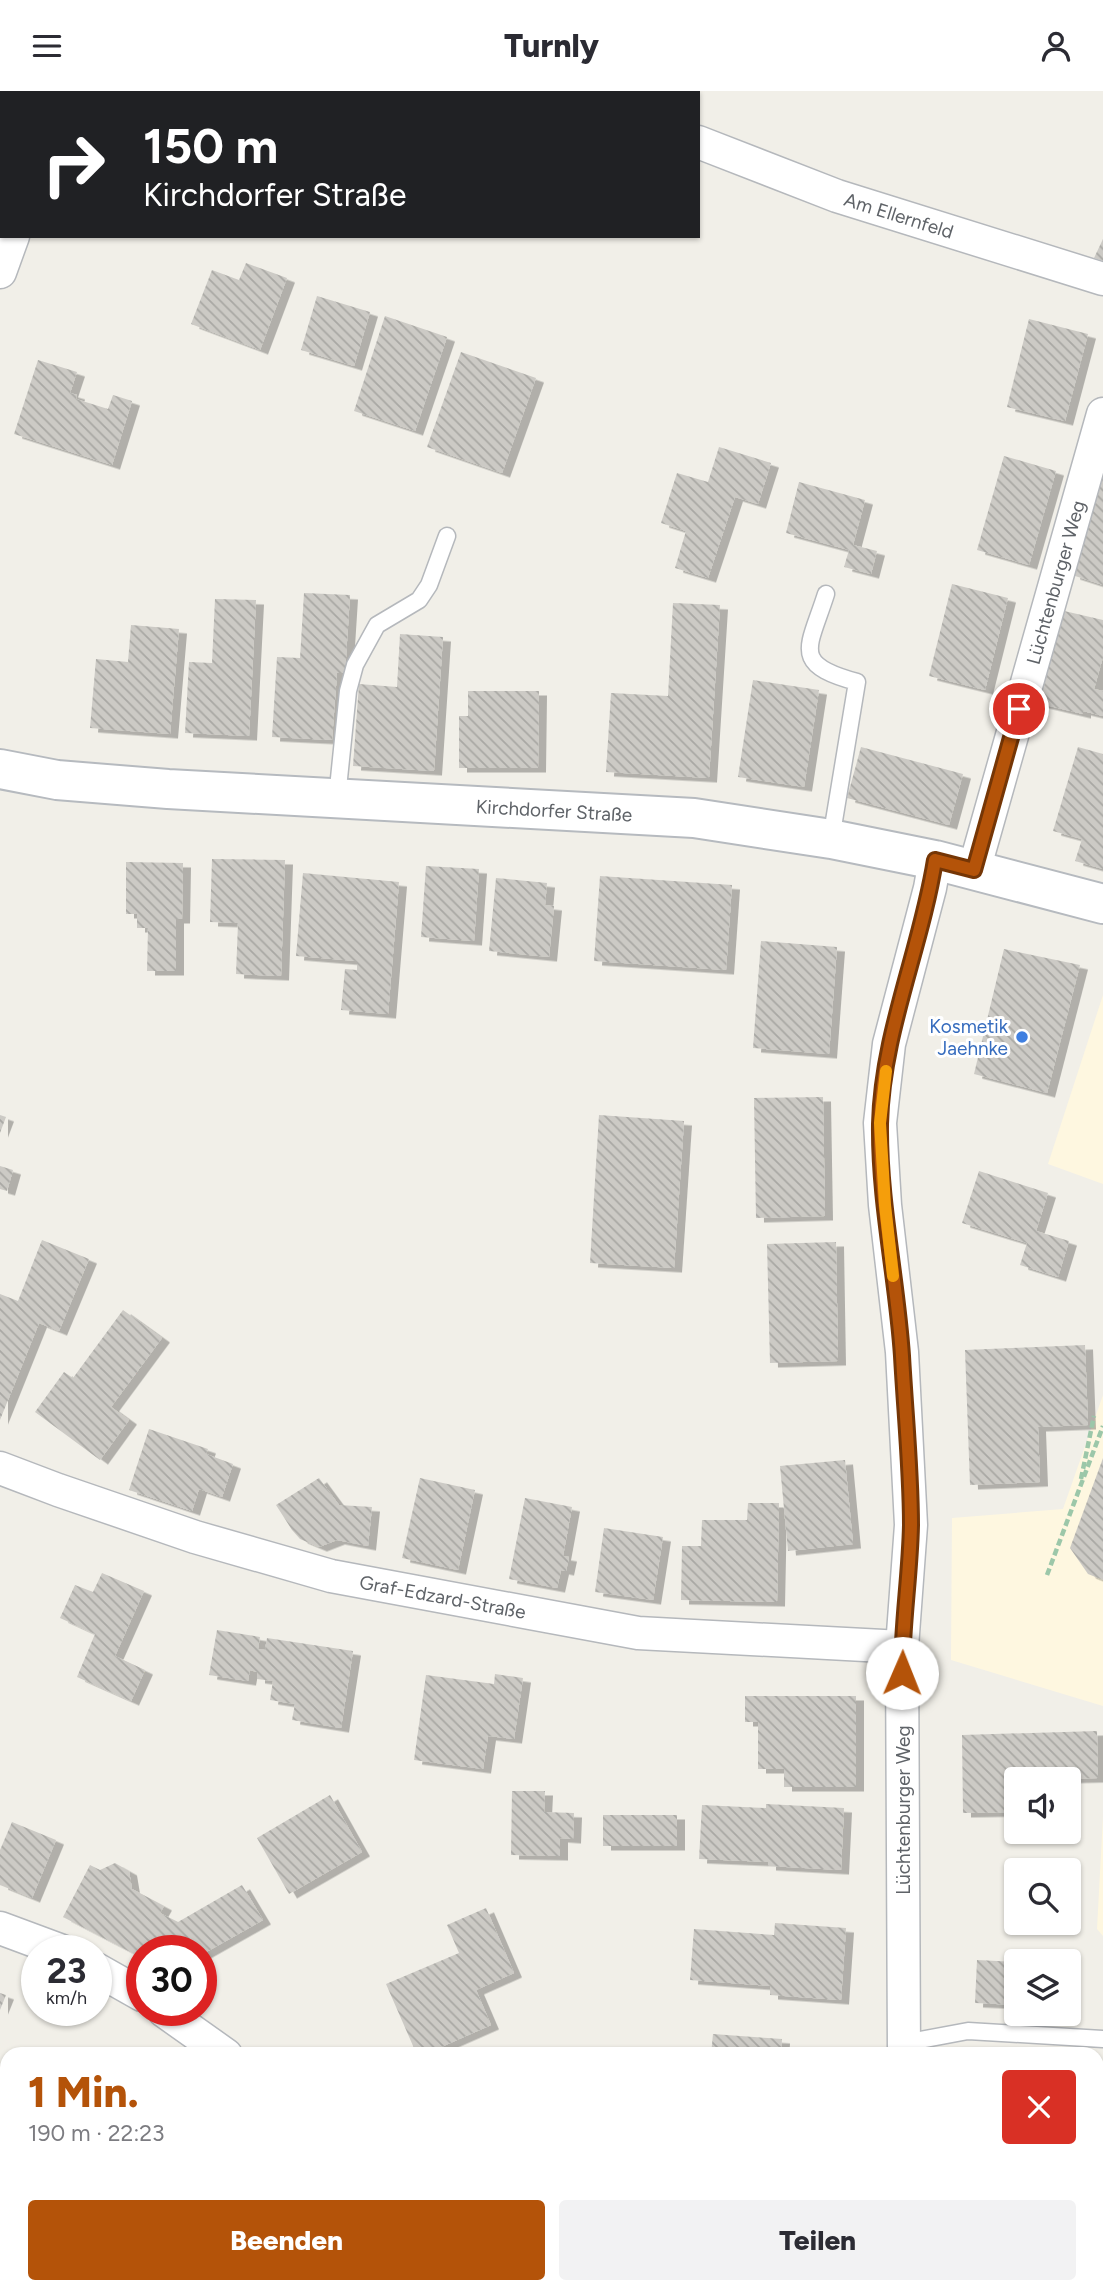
<!DOCTYPE html>
<html lang="de">
<meta charset="utf-8">
<style>
body{margin:0;font-family:Figtree,sans-serif;background:#f2f2f3;color:#2b2b33;height:100vh;display:flex;flex-direction:column;font-size:26px;white-space:nowrap}
*{box-sizing:border-box;margin:0}
p{font-size:23px;color:#7c7c81}
.icon{flex:none;width:38px;height:38px;fill:none;stroke:currentColor;stroke-width:2;stroke-linecap:round;stroke-linejoin:round}
.map{position:relative;flex:1;overflow:hidden}
.drawer{position:absolute;left:0px;top:1956px;width:1104px;height:247px;display:flex;flex-direction:column;background:#fff;border-radius:21px 21px 0 0;box-shadow:0 2px 5px #0004}
.drawer>*{flex:none}
.banner{position:absolute;left:0px;top:0px;width:700px;height:147px;box-shadow:0 2px 5px #0004;background:#202124;color:#fff;overflow:hidden}
.controls{position:absolute;left:1004px;top:1676px;display:grid;gap:14px}
.controls a{display:grid;place-items:center;width:77px;height:77px;border-radius:7px;background:#fff;box-shadow:0 2px 5px #0004;font-size:35px}
.speed{position:absolute;left:21px;top:1844px;display:flex;gap:14px;font-size:35px;font-weight:700;text-align:center}
.speed>*{display:grid;place-content:center;width:91px;height:91px;border-radius:50%;background:#fff;box-shadow:0 2px 5px #0004;line-height:1}
.speed small{font-size:18px;font-weight:400}
.speed .limit{border:10px solid #d22;background:#fff;color:#111}
.pin{position:absolute;display:grid;place-items:center;width:60px;height:60px;color:#fff;margin:-30px;border:4px solid #fff;border-radius:50%;box-shadow:0 2px 7px #0007}
.me{position:absolute;width:77px;margin:-38px;rotate:1deg;stroke-linejoin:round;filter:drop-shadow(0 0 5px #0008)}
.turn{display:flex;align-items:center;gap:24px;height:147px;padding:0 28px;font-size:32px}
.turn .icon{width:91px;height:91px;stroke-width:2.5}
.turn b{display:block;font-size:49px;line-height:60px}
.round{display:grid;place-items:center;flex:none;width:74px;height:74px;border-radius:7px;background:#f2f2f3}
.overview{display:flex;align-items:center;justify-content:space-between;height:119px;padding:0 28px}
h1{font-size:42px;font-weight:800;line-height:52px;color:#b45309}
.action{display:flex;gap:14px;margin-top:auto;padding:14px 28px}
.action a{flex:1;height:80px;border-radius:7px;background:#b45309;color:#fff;font-size:28px;font-weight:800;line-height:80px;text-align:center}
.action a+a{background:#f2f2f3;color:#2b2b33}
header{display:flex;justify-content:space-between;align-items:center;height:91px;padding:0 28px;background:#fff;font-size:32px;font-weight:800}
.map>svg:first-child{display:block}
.commercial{fill:#fef7e0}
.building{fill:url(#building-back-hatch);filter:url(#shadow)}
.lines{fill:none;stroke-linecap:round;stroke-linejoin:round}
.lane-casing{stroke:#b5b8bc;stroke-width:19}
.street-casing{stroke:#b5b8bc;stroke-width:35}
.secondary-casing{stroke:#b6babf;stroke-width:42}
.path{stroke:#9cc7a9;stroke-width:4.5;stroke-dasharray:7 3.5;stroke-linecap:butt}
.lane{stroke:#fff;stroke-width:16}
.street{stroke:#fff;stroke-width:32}
.secondary{stroke:#fff;stroke-width:38}
.route-casing{stroke:#753606;stroke-width:18}
.route{stroke:#b45309;stroke-width:12}
.slow{stroke:#f59e0b;stroke-width:12}
.shop-dot{fill:#3f7fe0;stroke:#fff;stroke-width:2.5}
.labels{text-anchor:middle;stroke-width:6;stroke-linejoin:round;paint-order:stroke}
.street-label{font-size:19px;fill:#5f6368;stroke:#fff}
.shop-label{font-size:19px;fill:#366cbe;stroke:#fff;text-anchor:end}
</style>
<header><svg class="icon" aria-label="menu" viewBox="0 0 24 24"><path d="M4 6h16M4 12h16M4 18h16"/></svg>Turnly<svg class="icon" aria-label="person" viewBox="0 0 24 24"><circle cx="12" cy="8" r="4"/><path d="M4 21q1-7 8-7t8 7"/></svg></header>
<div class="map">
<svg width="1103" height="2203" viewBox="0 0 1103 2203">
<defs>
<pattern id="building-back-hatch" width="6" height="6" patternUnits="userSpaceOnUse" patternTransform="scale(1.75)"><rect width="6" height="6" fill="#cccac5"/><path d="M-1 5l2 2M0 0l6 6M5-1l2 2" fill="none" stroke="#a9a8a4"/></pattern>
<filter id="shadow"><feDropShadow dx="8" dy="4.5" stdDeviation="0" flood-color="#0004"/></filter>
</defs>
<rect width="100%" height="100%" fill="#f1efe8"/>
<!-- commercial -->
<g class="commercial">
<polygon points="1103,904 1103,1093 1048,1073"/>
<polygon points="1103,1304 1103,1615 951,1569 952,1427 1063,1418"/>
<polygon points="1103,1725 1103,1845 1097,1838"/>
<polygon points="1103,1969 1103,2203 921,2203 922,2196 1097,2196 1097,1978"/>
<polygon points="0,2103 7,2107 7,2171 0,2182"/>
</g>
<!-- building -->
<g class="building">
<polygon points="1103,148 1103,170 1094,167"/>
<polygon points="246,172 287,187 260,259 191,233 212,179 239,189"/>
<polygon points="317,205 370,221 354,275 301,259"/>
<polygon points="385,225 447,246 415,340 354,320"/>
<polygon points="1029,228 1088,243 1065,330 1007,316"/>
<polygon points="461,261 536,287 502,382 427,356"/>
<polygon points="38,269 77,281 70,302 77,304 76,308 108,318 113,304 132,310 112,374 14,343"/>
<polygon points="719,356 771,372 758,413 735,406 708,487 675,477 686,440 661,432 677,382 708,391"/>
<polygon points="1004,365 1056,380 1029,474 977,459"/>
<polygon points="1102,386 1103,386 1103,494 1072,484"/>
<polygon points="799,391 865,409 853,454 877,460 871,483 844,476 849,459 786,442"/>
<polygon points="952,493 1008,507 985,599 929,585"/>
<polygon points="304,502 350,504 345,582 337,582 332,649 272,646 277,566 300,567"/>
<polygon points="215,508 256,509 249,645 185,642 189,571 212,572"/>
<polygon points="673,512 720,514 709,687 606,681 611,602 668,605"/>
<polygon points="1060,519 1103,529 1103,566 1094,598 1103,600 1103,625 1083,620 1083,623 1037,612"/>
<polygon points="131,534 179,538 170,643 90,637 96,568 128,571"/>
<polygon points="400,543 443,546 434,680 353,675 359,593 397,596"/>
<polygon points="753,589 819,599 804,696 738,686"/>
<polygon points="468,600 539,600 538,677 459,677 459,625 468,625"/>
<polygon points="861,656 963,683 949,734 847,707"/>
<polygon points="1078,656 1103,663 1103,778 1075,770 1082,748 1053,740"/>
<polygon points="212,768 285,769 281,885 236,883 238,832 210,831"/>
<polygon points="126,771 183,772 182,828 176,828 176,880 147,880 148,837 137,837 137,823 126,823"/>
<polygon points="426,775 479,778 474,850 421,846"/>
<polygon points="303,782 399,791 388,923 341,919 345,878 357,879 357,870 296,865"/>
<polygon points="600,785 732,794 726,879 594,870"/>
<polygon points="496,787 547,792 545,814 554,815 549,866 489,860"/>
<polygon points="761,850 837,856 829,963 753,957"/>
<polygon points="1004,858 1080,874 1047,1002 974,983"/>
<polygon points="823,1006 825,1125 756,1127 754,1007"/>
<polygon points="0,1024 6,1026 0,1042"/>
<polygon points="599,1024 684,1030 674,1177 590,1172"/>
<polygon points="0,1075 13,1079 7,1100 0,1098"/>
<polygon points="979,1080 1048,1102 1036,1140 1069,1150 1058,1186 1020,1174 1027,1152 962,1132"/>
<polygon points="42,1149 89,1168 59,1240 39,1232 0,1329 0,1203 18,1210"/>
<polygon points="836,1151 838,1270 770,1272 767,1153"/>
<polygon points="123,1219 162,1247 111,1316 129,1329 100,1369 35,1321 64,1281 73,1287"/>
<polygon points="1085,1254 1088,1334 1038,1336 1040,1391 970,1394 965,1259"/>
<polygon points="149,1338 208,1358 206,1363 233,1373 222,1406 199,1398 192,1420 129,1399"/>
<polygon points="1103,1367 1103,1489 1088,1483 1070,1457"/>
<polygon points="845,1369 853,1453 788,1460 780,1375"/>
<polygon points="319,1387 339,1414 372,1416 368,1455 337,1449 319,1456 300,1448 292,1439 276,1414"/>
<polygon points="420,1387 475,1399 458,1479 402,1467"/>
<polygon points="525,1407 572,1416 563,1465 569,1466 566,1480 561,1479 557,1497 509,1488"/>
<polygon points="748,1412 779,1412 777,1511 681,1509 682,1455 701,1455 702,1429 747,1429"/>
<polygon points="604,1437 663,1446 653,1509 595,1501"/>
<polygon points="102,1482 144,1500 115,1565 145,1579 131,1610 77,1586 95,1543 60,1527 75,1494 93,1501"/>
<polygon points="217,1539 260,1546 258,1558 265,1559 267,1547 353,1560 341,1637 292,1629 295,1613 270,1609 273,1590 257,1588 257,1581 250,1579 248,1590 209,1584"/>
<polygon points="495,1583 523,1587 514,1648 488,1645 483,1678 414,1669 426,1584 494,1593"/>
<polygon points="745,1605 856,1605 856,1696 784,1696 784,1678 758,1678 758,1631 745,1631"/>
<polygon points="1097,1640 1098,1687 1017,1689 1017,1721 963,1722 962,1644"/>
<polygon points="512,1700 545,1700 544,1721 574,1722 573,1748 560,1747 560,1765 511,1764"/>
<polygon points="330,1704 362,1761 289,1803 257,1747"/>
<polygon points="766,1713 844,1717 841,1779 768,1775 768,1771 699,1768 702,1714 766,1717"/>
<rect x="603" y="1724" width="74" height="31"/>
<polygon points="12,1731 56,1749 32,1807 0,1794 0,1759"/>
<polygon points="115,1772 129,1780 132,1798 164,1815 160,1822 178,1831 242,1794 263,1829 201,1864 201,1860 159,1860 144,1852 138,1865 63,1826 90,1774 100,1779"/>
<polygon points="486,1817 514,1882 476,1899 491,1934 423,1964 417,1964 386,1893 459,1862 447,1834"/>
<polygon points="775,1832 846,1837 841,1909 770,1904 770,1895 690,1889 694,1838 774,1844"/>
<polygon points="977,1869 1017,1871 1017,1914 975,1912"/>
<polygon points="0,1902 6,1904 0,1919"/>
<polygon points="713,1943 782,1948 781,1964 711,1964"/>
<rect x="1097" y="1998" width="6" height="188"/>
<polygon points="313,2196 342,2196 337,2203 324,2203"/>
<rect x="775" y="2196" width="63" height="7"/>
</g>
<g class="lines">
<defs>
<g id="lane">
<path d="M826 503C809 557 790 573 857 591L831 748"/>
<polyline points="337,707 348,600 355,574 377,534 419,509 429,494 447,445"/>
<polyline points="904,1952 968,1940 1103,1948"/>
</g>
<g id="street">
<polyline points="131,0 136,2"/>
<polyline points="565,0 569,2"/>
<polyline points="67,2 67,0"/>
<path id="s1" d="M698 51 837 105 1103 188"/>
<polyline points="0,181 13,145"/>
<path id="s2" d="M974 779 1103 323"/>
<path id="s3" d="M0 1377 58 1399 195 1446 331 1485 638 1542 902 1556"/>
<polyline points="0,1837 62,1860"/>
<polyline points="96,1878 142,1904"/>
<polyline points="164,1920 226,1964"/>
<polyline points="904,1964 902,1556 911,1434 902,1261 885,1114 880,1032 889,953 930,797 935,769"/>
<polyline points="464,2196 470,2203"/>
<polyline points="894,2203 894,2196"/>
</g>
<g id="secondary">
<path id="s4" d="M0 678 57 689 168 698 694 727 831 748 935 769 1103 813"/>
</g>
</defs>
<!-- lane casing -->
<use href="#lane" class="lane-casing"/>
<!-- street casing -->
<use href="#street" class="street-casing"/>
<!-- secondary casing -->
<use href="#secondary" class="secondary-casing"/>
<!-- path -->
<g class="path">
<polyline points="450,2 451,0"/>
<polyline points="1081,1388 1094,1325"/>
<polyline points="1047,1484 1103,1335"/>
</g>
<!-- lane -->
<use href="#lane" class="lane"/>
<!-- street -->
<use href="#street" class="street"/>
<!-- secondary -->
<use href="#secondary" class="secondary"/>
</g>
<g class="lines">
<defs>
<path id="route" d="M902 1582C902 1533 910 1484 911 1434 911 1379 905 1320 902 1265 897 1188 879 1111 880 1033 882 942 921 858 935 769L974 779 1019 618"/>
</defs>
<!-- route casing -->
<use href="#route" class="route-casing"/>
<!-- route -->
<use href="#route" class="route"/>
<!-- slow -->
<polyline class="slow" points="886,980 880,1032 885,1114 893,1185"/>
</g>
<!-- markers -->
<circle class="shop-dot" cx="1022" cy="946" r="7"/>
<g class="labels">
<!-- street labels -->
<g class="street-label">
<text dy="7" stroke="none"><textPath href="#s1" startOffset="214">Am Ellernfeld</textPath></text>
<text dy="7" stroke="none"><textPath href="#s2" startOffset="299">Lüchtenburger Weg</textPath></text>
<text dy="7" stroke="none"><textPath href="#s4" startOffset="556">Kirchdorfer Straße</textPath></text>
<text dy="7" stroke="none"><textPath href="#s3" startOffset="462">Graf-Edzard-Straße</textPath></text>
<text transform="translate(903 1719) rotate(-90)" y="7">Lüchtenburger Weg</text>
</g>
<!-- shop labels -->
<g class="shop-label">
<text x="1008" y="942">Kosmetik<tspan x="1008" dy="22">Jaehnke</tspan></text>
</g>
</g>
</svg>
<div class="controls">
<a><svg class="icon" aria-label="sound" viewBox="0 0 24 24"><path d="M4 9h4l5-4v14l-5-4H4zM17 9q2 3 0 6"/></svg></a>
<a><svg class="icon" aria-label="search" viewBox="0 0 24 24"><circle cx="10" cy="10" r="6"/><path d="M15 15l6 6"/></svg></a>
<a><svg class="icon" aria-label="layers" viewBox="0 0 24 24"><path d="M12 4l9 5-9 5-9-5zM3 14l9 5 9-5"/></svg></a>
</div>
<div class="speed"><div>23<small>km/h</small></div><div class="limit">30</div></div>
<div class="pin" style="left:1019px;top:618px;background:#d93025"><svg class="icon" aria-label="arrive" viewBox="0 0 24 24"><path d="M6 21V4h12l-3 4 3 4H6"/></svg></div>
<svg class="me" style="left:902px;top:1582px" viewBox="-20 -20 40 40"><circle r="19" fill="#fff"/><path d="M0-13L10 11 0 6-10 11z" fill="#b45309"/></svg>
<div class="banner">
<div class="turn"><svg class="icon" aria-label="right" viewBox="0 0 24 24"><path d="M7 20v-9h11M14 6l5 5-5 5"/></svg><div><b>150 m</b>Kirchdorfer Straße</div></div>
</div>
<section class="drawer">
<div class="overview"><div><h1>1 Min.</h1><p>190 m · 22:23</p></div><a class="round" style="background:#d93025;color:#fff"><svg class="icon" aria-label="close" viewBox="0 0 24 24"><path d="M6 6l12 12M18 6L6 18"/></svg></a></div>
<div class="action"><a>Beenden</a><a>Teilen</a></div>
</section>
</div>
